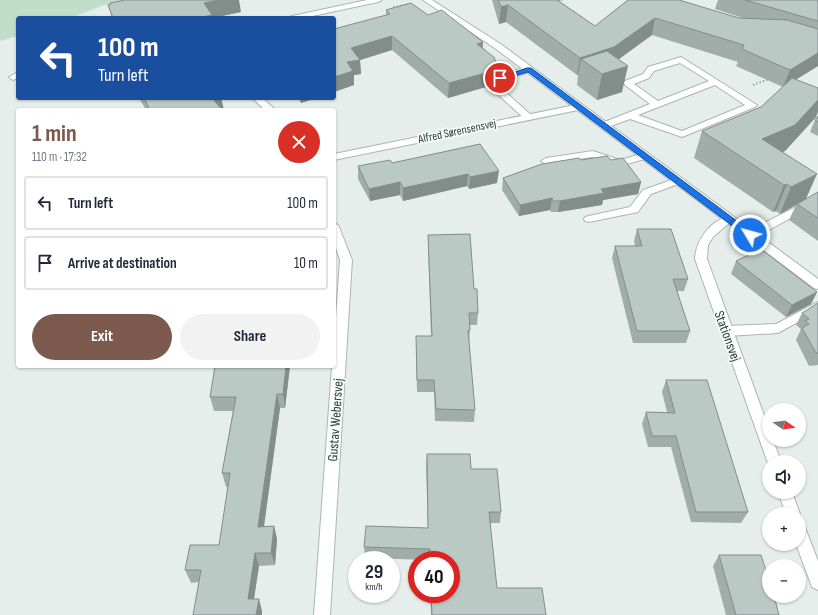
<!DOCTYPE html>
<meta charset="utf-8">
<style>
body{margin:0;font-family:"Sofia Sans Condensed",sans-serif;background:#f2f2f3;color:#1f2937;height:100vh;display:flex;flex-direction:column;font-size:15px;white-space:nowrap}
*{box-sizing:border-box;margin:0}
p{font-size:13px;color:#747a83}
.icon{flex:none;width:22px;height:22px;fill:none;stroke:currentColor;stroke-width:2;stroke-linecap:round;stroke-linejoin:round}
.map{position:relative;flex:1;overflow:hidden}
.sheet{position:absolute;left:16px;top:108px;width:320px;height:260px;display:flex;flex-direction:column;background:#fff;border-radius:4px;box-shadow:0 1px 3px #0004}
.sheet>*{flex:none}
.guide{position:absolute;left:16px;top:16px;width:320px;height:84px;border-radius:4px;box-shadow:0 1px 3px #0004;background:#1a4fa0;color:#fff;overflow:hidden}
.needle{width:26px;rotate:103deg}
.fabs{position:absolute;left:762px;top:403px;display:grid;gap:8px}
.fabs a{display:grid;place-items:center;width:44px;height:44px;border-radius:50%;background:#fff;box-shadow:0 1px 3px #0004;font-size:20px}
.speed{position:absolute;left:348px;top:551px;display:flex;gap:8px;font-size:20px;font-weight:700;text-align:center}
.speed>*{display:grid;place-content:center;width:52px;height:52px;border-radius:50%;background:#fff;box-shadow:0 1px 3px #0004;line-height:1}
.speed small{font-size:10px;font-weight:400}
.speed .limit{border:6px solid #d22;background:#fff;color:#111}
.pin{position:absolute;display:grid;place-items:center;width:34px;height:34px;color:#fff;margin:-17px;border:2px solid #fff;border-radius:50%;box-shadow:0 1px 4px #0007}
.me{position:absolute;width:44px;margin:-22px;rotate:307deg;stroke-linejoin:round;filter:drop-shadow(0 0 3px #0008)}
.turn{display:flex;align-items:center;gap:14px;height:84px;padding:0 16px;font-size:18px}
.turn .icon{width:52px;height:52px;stroke-width:2.5}
.turn b{display:block;font-size:28px;line-height:34px}
.round{display:grid;place-items:center;flex:none;width:42px;height:42px;border-radius:21px;background:#f2f2f3}
.summary{display:flex;align-items:center;justify-content:space-between;height:68px;padding:0 16px}
h1{font-size:24px;font-weight:700;line-height:30px;color:#7b5a4d}
.action{display:flex;gap:8px;margin-top:auto;padding:8px 16px}
.action a{flex:1;height:46px;border-radius:24px;background:#7b5a4d;color:#fff;font-size:16px;font-weight:700;line-height:46px;text-align:center}
.action a+a{background:#f2f2f3;color:#1f2937}
ul{padding:0;list-style:none}
li{display:flex;align-items:center;gap:12px;height:54px;margin:0 8px 6px;padding:0 8px;border:2px solid #e0e1e3;border-radius:4px}
li div{flex:1}
li b{display:block;font-size:15px}
li em{font-style:normal}
.map>svg:first-child{display:block}
.green{fill:#c1decb}
.lines{fill:none;stroke-linecap:round;stroke-linejoin:round}
.service-casing{stroke:#a9b6b3;stroke-width:2}
.minor-casing{stroke:#a9b6b3;stroke-width:2}
.tertiary-casing{stroke:#a9b6b3;stroke-width:2}
.path{stroke:#88b0a8;stroke-width:2;stroke-dasharray:1.5 2;stroke-linecap:butt}
.service{fill:#fff;fill-rule:evenodd}
.minor{fill:#fff;fill-rule:evenodd}
.tertiary{fill:#fff;fill-rule:evenodd}
.wall{fill:#a1ada9}
.shaded-wall{fill:#838d8a}
.building{fill:#bbc9c5;stroke:#838d8a}
.route{fill:#1a73e8;stroke:#114b97}
.labels{text-anchor:middle;stroke-width:3.5;stroke-linejoin:round;paint-order:stroke}
.far-street-label{font-size:12px;fill:#26403b;stroke:#f7fbf9}
.street-label{font-size:14px;fill:#26403b;stroke:#f7fbf9}
</style>
<div class="map">
<svg width="818" height="615" viewBox="0 0 818 615">
<rect width="100%" height="100%" fill="#e6eeeb"/>
<!-- green -->
<polygon class="green" points="0,0 141,0 104,5 71,18 18,18 18,36 0,41"/>
<g class="lines">
<defs>
<g id="service">
<polygon points="367,0 382,0 378,2 303,18 288,18 292,16"/>
<path d="M681 57 757 105 755 107 682 137 630 119 608 127H602L600 125 602 123 650 104 625 85 624 83 625 81 643 74 648 67ZM680 63 709 81 658 101 634 84 649 78 654 71ZM715 85 745 105 682 131 638 115Z"/>
<polygon points="529,66 532,67 533,69 532,71 501,81 497,78 498,76"/>
<polygon points="18,72 18,78 13,80 9,77"/>
<polygon points="498,87 501,88 531,115 533,117 531,119 525,119 495,92 494,90"/>
<polygon points="593,151 620,160 645,153 650,156 648,158 620,166 592,157 546,164 541,161 546,158"/>
<polygon points="677,178 682,181 681,183 651,194 638,212 589,222 585,221 584,219 585,217 589,216 630,207 643,190"/>
<polygon points="818,196 818,203 754,238 746,238 745,235 746,232"/>
<polygon points="818,302 818,311 778,333 727,336 723,334 721,331 723,328 727,326 776,324"/>
</g>
<g id="minor">
<polygon points="252,98 262,98 276,110 265,110"/>
<polygon points="580,104 585,107 583,109 334,160 334,154"/>
<path d="M729 216 733 217 734 219 713 237 708 245 707 259 769 429V440H773L781 462H769V466L695 259C696 240 710 221 729 216Z"/>
<polygon points="334,223 338,225 339,227 352,260 330,615 314,615 332,366 334,366 334,345 340,260 334,242"/>
<polygon points="778,492 792,492 800,514 799,517 799,514 786,514"/>
<polygon points="799,523 804,525 818,561 818,590 812,587 796,544 799,544"/>
</g>
<polygon id="tertiary" points="423,0 432,0 502,45 818,279 818,289 814,288 496,49"/>
</defs>
<!-- service casing -->
<use href="#service" class="service-casing"/>
<!-- minor casing -->
<use href="#minor" class="minor-casing"/>
<!-- tertiary casing -->
<use href="#tertiary" class="tertiary-casing"/>
<!-- path -->
<g class="path">
<polyline points="393,7 410,4"/>
<polyline points="753,85 769,79"/>
</g>
<!-- service -->
<use href="#service" class="service"/>
<!-- minor -->
<use href="#minor" class="minor"/>
<!-- tertiary -->
<use href="#tertiary" class="tertiary"/>
</g>
<!-- wall -->
<g class="wall">
<polygon points="492,0 564,0 559,1 595,26 628,0 739,18 746,19 715,9 718,0 818,0 818,66 796,80 816,117 785,151 782,152 806,199 818,192 818,241 789,220 796,205 780,214 776,211 773,212 694,158 702,131 761,107 783,87 736,66 738,62 652,35 618,59 622,92 597,100 577,85 578,75 577,75 506,22 499,24"/>
<polygon points="108,5 241,12 212,18 112,18"/>
<polygon points="386,10 428,15 483,48 495,60 497,65 501,68 504,68 503,82 448,98 392,50 360,60 361,74 354,75 354,85 334,92 386,15"/>
<polygon points="139,98 221,98 224,110 146,110"/>
<polygon points="298,98 316,98 301,103"/>
<polygon points="818,116 818,136 810,132 815,120"/>
<polygon points="480,144 497,183 469,189 467,186 403,201 400,195 370,201 358,179 358,166 392,163"/>
<polygon points="581,160 611,160 641,182 638,194 603,200 602,205 558,212 551,212 550,210 519,216 502,190 503,178"/>
<polygon points="637,229 688,279 684,291 677,291 690,331 686,343 633,343 612,258 615,246 635,246 634,241"/>
<polygon points="428,235 474,289 478,313 477,325 470,325 470,330 469,343 475,410 474,422 435,421 434,392 417,392 416,348 431,336 428,247"/>
<polygon points="736,261 817,292 811,304 786,317 731,274"/>
<polygon points="818,303 818,365 809,366 796,340 801,329 796,325 802,313"/>
<polygon points="290,366 285,408 280,408 264,527 274,526 277,539 275,565 259,566 254,599 262,611 262,615 193,615 199,582 191,583 185,570 219,545 228,487 226,487 222,473 233,411 214,411 210,397"/>
<polygon points="666,380 748,512 741,523 691,522 671,447 648,447 642,424 646,412 667,412 662,392"/>
<polygon points="427,454 471,469 501,512 500,523 490,523 497,588 546,615 431,615 430,594 451,594 451,560 429,560 365,558 364,547 428,528 426,466"/>
<polygon points="719,555 779,615 726,615 713,566"/>
</g>
<!-- shaded-wall -->
<g class="shaded-wall">
<polygon points="219,0 239,0 241,12 212,18 197,18 204,3"/>
<polygon points="508,5 506,22 499,24 501,7"/>
<polygon points="655,18 652,35 611,65 581,59 578,75 577,75 580,58"/>
<polygon points="392,36 392,50 360,60 361,74 354,75 354,85 334,92 334,77 347,62 351,48"/>
<polygon points="483,42 482,56 477,44"/>
<polygon points="818,53 818,66 783,87 790,70"/>
<polygon points="495,58 494,71 504,68 503,82 448,98 449,83 494,59"/>
<polygon points="628,66 622,92 597,100 602,74"/>
<polygon points="221,98 224,110 216,110 214,100"/>
<polygon points="301,98 316,98 301,103"/>
<polygon points="818,100 818,112 816,117 785,151 753,165 762,139"/>
<polygon points="499,171 497,183 469,189 470,177"/>
<polygon points="468,174 467,186 403,201 403,188"/>
<polygon points="817,174 805,201 797,204 796,205 780,214 791,187"/>
<polygon points="400,182 400,195 370,201 369,189"/>
<polygon points="641,182 638,194 603,200 602,205 558,212 560,201 601,189"/>
<polygon points="787,184 776,211 773,212 784,185"/>
<polygon points="552,198 550,210 519,216 520,205"/>
<polygon points="817,292 811,304 786,317 792,305"/>
<polygon points="286,366 290,366 285,408 283,394"/>
<polygon points="277,394 280,408 262,540 258,527"/>
<polygon points="274,526 277,539 275,565 271,553"/>
<polygon points="255,553 259,566 252,611 248,599"/>
<polygon points="259,599 262,611 262,615 256,615"/>
</g>
<!-- building -->
<g class="building">
<polygon points="125,0 219,0 204,3 212,15 197,18 113,18 108,5 111,4 110,3"/>
<polygon points="498,0 557,0 595,26 628,0 679,0 739,18 787,20 818,29 818,53 790,70 742,49 744,45 655,18 614,47 580,58 508,5 501,7"/>
<polygon points="745,0 818,0 818,21"/>
<polygon points="411,3 428,15 442,10 448,15 483,42 477,44 495,58 494,59 497,62 497,65 501,68 504,68 449,83 392,36 351,48 360,60 347,62 353,71 334,77 334,29 390,14 386,10"/>
<polygon points="607,51 628,66 602,74 581,59"/>
<polygon points="792,78 818,88 818,100 795,125 762,139 817,174 791,187 787,184 784,185 702,131 761,107"/>
<polygon points="144,98 221,98 214,100 222,110 150,110"/>
<polygon points="818,116 818,122 815,120"/>
<polygon points="480,144 499,171 470,177 468,174 403,188 400,182 369,189 358,166 390,160 392,163"/>
<polygon points="607,156 611,160 623,158 641,182 601,189 604,193 560,201 553,201 552,198 520,205 503,178 542,164 579,158 581,160"/>
<polygon points="818,192 818,218 797,204"/>
<polygon points="637,229 671,229 688,279 673,279 690,331 637,331 615,246 642,246"/>
<polygon points="470,234 474,289 477,289 478,313 469,313 470,330 468,330 475,410 436,409 434,380 417,380 416,336 432,336 428,235"/>
<polygon points="761,249 817,292 792,305 736,261"/>
<polygon points="818,303 818,353 816,353 802,328 809,324 805,321 809,319 802,313"/>
<polygon points="215,366 286,366 283,394 277,394 258,527 274,526 271,553 255,553 248,599 259,599 256,615 193,615 201,570 185,570 190,545 219,545 230,473 222,473 236,397 210,397"/>
<polygon points="666,380 707,380 748,512 696,512 676,436 652,436 646,412 675,413"/>
<polygon points="427,454 470,454 471,469 497,469 501,512 489,512 497,588 542,588 546,615 432,615 431,594 451,594 451,560 430,560 430,549 364,547 366,526 428,528"/>
<polygon points="719,555 761,555 769,580 769,596 774,596 779,615 736,615"/>
</g>
<!-- route -->
<polygon class="route" points="527,68 531,68 753,233 754,235 753,237 747,237 528,72 500,80 497,78"/>
<g class="labels">
<!-- far-street labels -->
<g class="far-street-label">
<text transform="translate(457 131) rotate(-12)" y="4">Alfred Sørensensvej</text>
</g>
<!-- street labels -->
<g class="street-label">
<text transform="translate(728 336) rotate(70)" y="5">Stationsvej</text>
<text transform="translate(335 420) rotate(-86)" y="5">Gustav Webersvej</text>
</g>
</g>
</svg>
<div class="fabs">
<a><svg class="needle" viewBox="-14 -14 28 28"><path d="M0-13l5 13h-10z" fill="#e53935"/><path d="M0 13l5-13h-10z" fill="#747a83"/></svg></a>
<a><svg class="icon" aria-label="sound" viewBox="0 0 24 24"><path d="M4 9h4l5-4v14l-5-4H4zM17 9q2 3 0 6"/></svg></a>
<a>+</a>
<a>−</a>
</div>
<div class="speed"><div>29<small>km/h</small></div><div class="limit">40</div></div>
<div class="pin" style="left:500px;top:78px;background:#d93025"><svg class="icon" aria-label="arrive" viewBox="0 0 24 24"><path d="M6 21V4h12l-3 4 3 4H6"/></svg></div>
<svg class="me" style="left:750px;top:235px" viewBox="-20 -20 40 40"><circle r="17" fill="#1a73e8" stroke="#fff" stroke-width="3"/><path d="M0-11L8 9 0 5-8 9z" fill="#fff"/></svg>
<div class="guide">
<div class="turn"><svg class="icon" aria-label="left" viewBox="0 0 24 24"><path d="M17 20v-9H6M10 6l-5 5 5 5"/></svg><div><b>100 m</b>Turn left</div></div>
</div>
<section class="sheet">
<div class="summary"><div><h1>1 min</h1><p>110 m · 17:32</p></div><a class="round" style="background:#d93025;color:#fff"><svg class="icon" aria-label="close" viewBox="0 0 24 24"><path d="M6 6l12 12M18 6L6 18"/></svg></a></div>
<ul>
<li><svg class="icon" aria-label="left" viewBox="0 0 24 24"><path d="M17 20v-9H6M10 6l-5 5 5 5"/></svg><div><b>Turn left</b></div><em>100 m</em></li>
<li><svg class="icon" aria-label="arrive" viewBox="0 0 24 24"><path d="M6 21V4h12l-3 4 3 4H6"/></svg><div><b>Arrive at destination</b></div><em>10 m</em></li>
</ul>
<div class="action"><a>Exit</a><a>Share</a></div>
</section>
</div>
